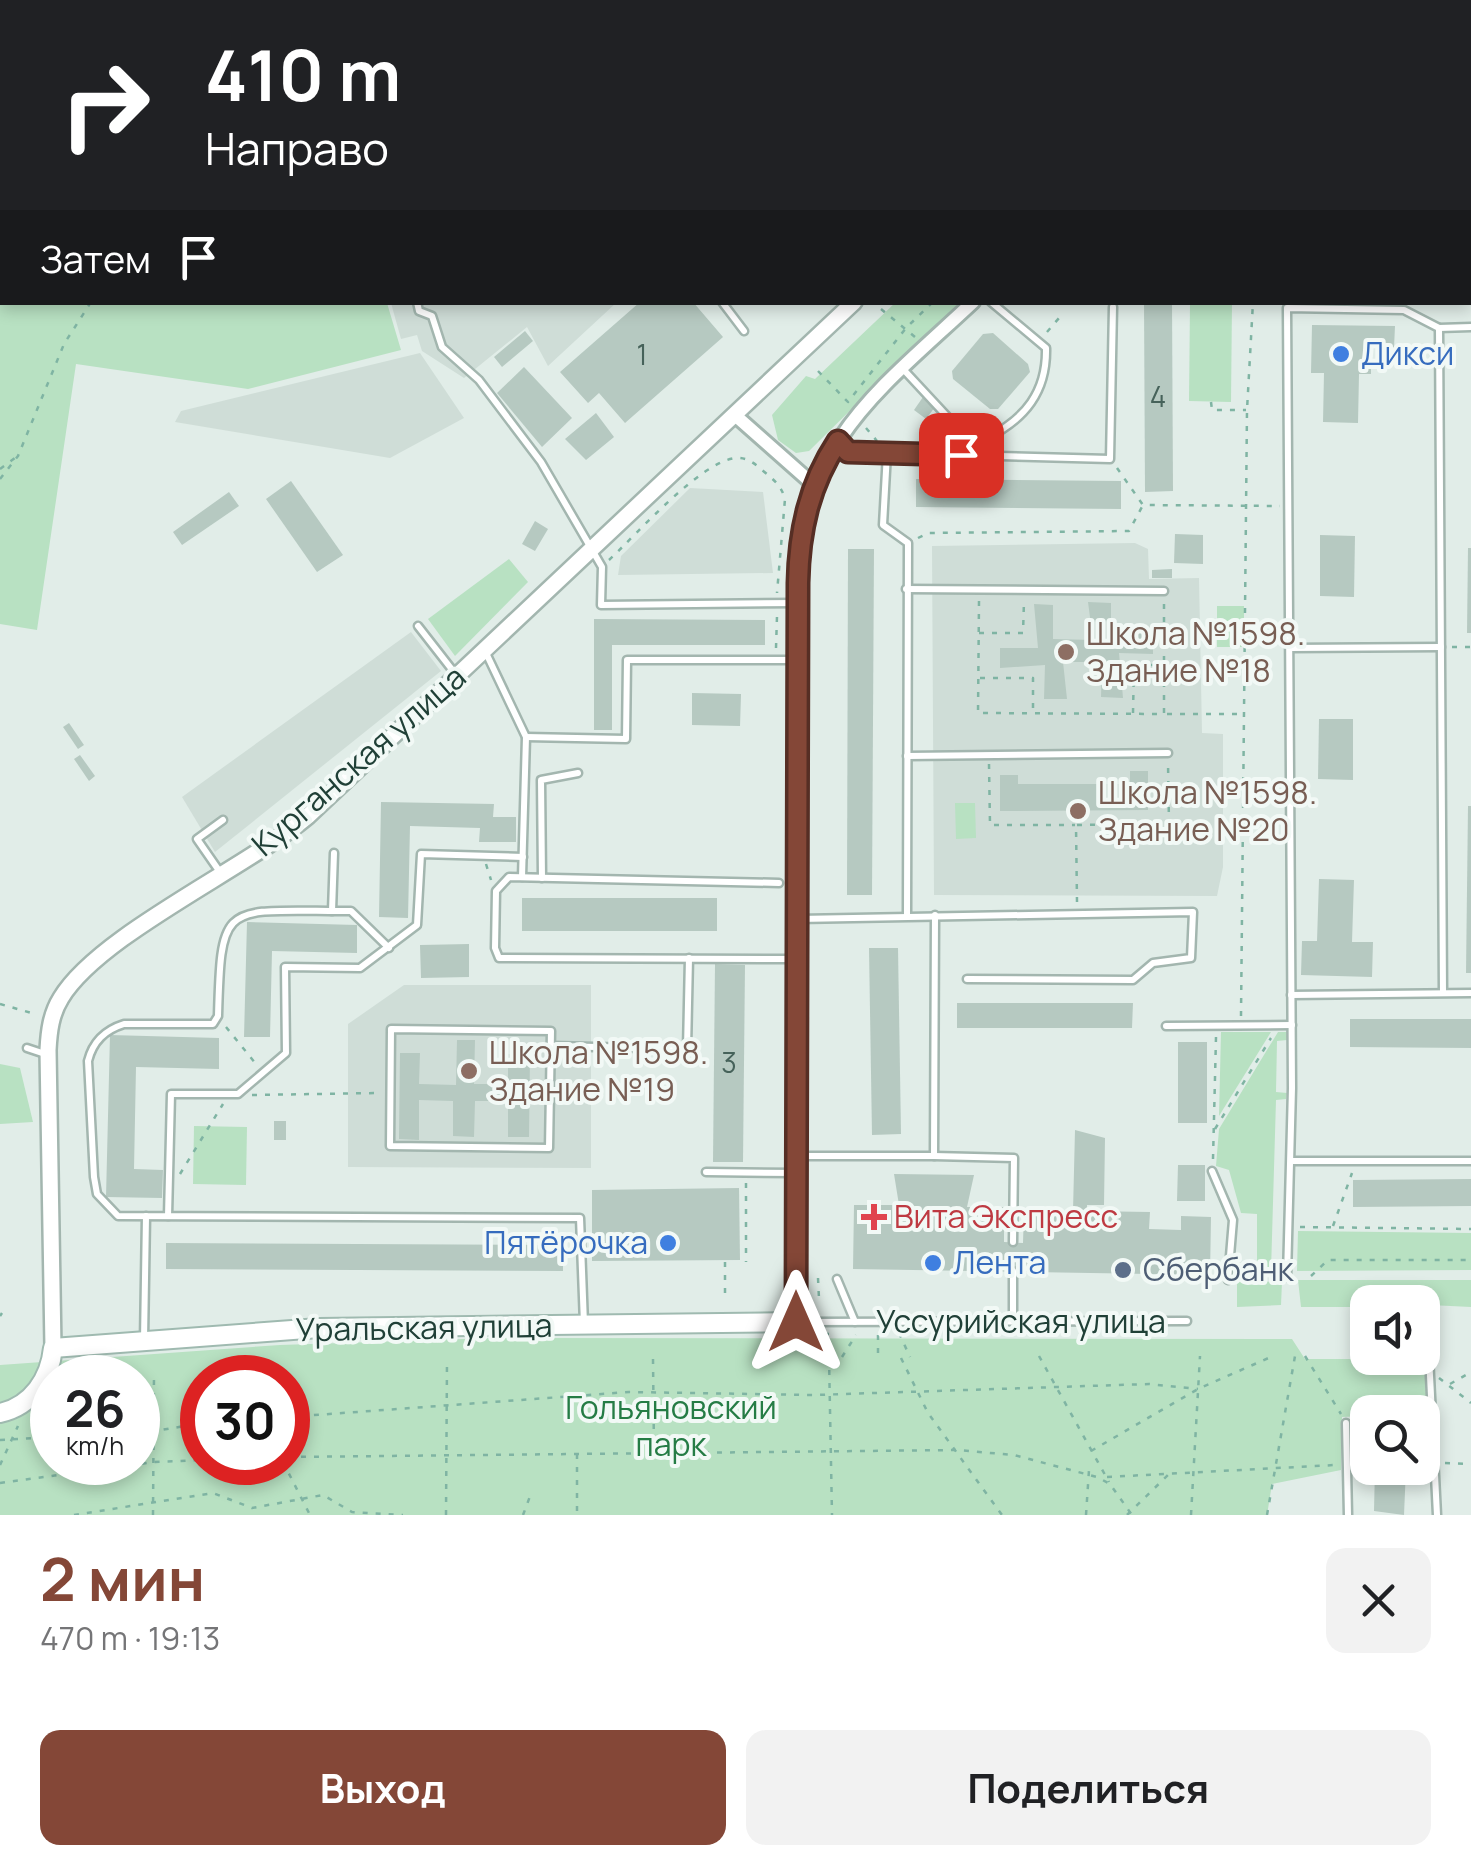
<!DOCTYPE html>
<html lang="ru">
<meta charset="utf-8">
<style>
body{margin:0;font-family:Manrope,sans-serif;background:#f2f2f2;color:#202124;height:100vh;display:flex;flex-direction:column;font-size:38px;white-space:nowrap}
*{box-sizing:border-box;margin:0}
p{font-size:32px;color:#757577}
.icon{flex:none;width:55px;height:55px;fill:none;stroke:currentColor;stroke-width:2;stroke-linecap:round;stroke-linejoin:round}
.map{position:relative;height:1515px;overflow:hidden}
.details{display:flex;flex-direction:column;background:#fff;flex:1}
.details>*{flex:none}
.hud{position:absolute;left:0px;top:0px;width:1472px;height:305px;box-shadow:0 5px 15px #0003;background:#202124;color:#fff;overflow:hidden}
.buttons{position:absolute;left:1350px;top:1285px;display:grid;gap:20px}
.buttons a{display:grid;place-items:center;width:90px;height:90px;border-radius:20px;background:#fff;box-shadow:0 5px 15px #0003;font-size:50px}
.speed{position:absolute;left:30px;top:1355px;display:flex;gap:20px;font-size:50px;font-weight:700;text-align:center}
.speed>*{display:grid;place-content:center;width:130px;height:130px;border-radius:50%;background:#fff;box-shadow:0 5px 15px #0003;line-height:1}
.speed small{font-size:25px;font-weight:400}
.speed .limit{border:15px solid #d22;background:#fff;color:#111}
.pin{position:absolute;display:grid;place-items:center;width:85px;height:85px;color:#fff;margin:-42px;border-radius:20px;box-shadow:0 5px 15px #0006}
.me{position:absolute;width:110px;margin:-55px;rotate:0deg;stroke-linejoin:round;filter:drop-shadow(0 0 8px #0008)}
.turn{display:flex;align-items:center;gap:35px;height:210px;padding:0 40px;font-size:45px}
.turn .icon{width:130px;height:130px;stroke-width:2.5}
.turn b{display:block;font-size:70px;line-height:85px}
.then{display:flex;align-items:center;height:95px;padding:0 40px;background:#0003;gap:20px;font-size:38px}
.round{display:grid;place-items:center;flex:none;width:105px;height:105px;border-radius:20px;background:#f2f2f2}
.head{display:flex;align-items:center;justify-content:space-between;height:170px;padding:0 40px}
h1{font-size:60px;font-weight:700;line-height:75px;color:#844737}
.primary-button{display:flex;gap:20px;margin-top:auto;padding:20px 40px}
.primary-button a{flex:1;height:115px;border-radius:20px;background:#844737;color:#fff;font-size:40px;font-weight:700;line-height:115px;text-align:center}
.primary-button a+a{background:#f2f2f2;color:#202124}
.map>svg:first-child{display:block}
.built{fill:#cfddd7}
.green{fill:#b8e1c2;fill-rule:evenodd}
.building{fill:#b6c9c1}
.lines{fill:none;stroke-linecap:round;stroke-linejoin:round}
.service-casing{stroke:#a3b6af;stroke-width:11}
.minor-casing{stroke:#a3b6af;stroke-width:18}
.tertiary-casing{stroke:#a3b6af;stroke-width:20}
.secondary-casing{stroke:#9fbab0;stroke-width:22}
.path{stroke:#7fb4a3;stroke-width:2.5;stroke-dasharray:5 8;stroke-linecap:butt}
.service{stroke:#fff;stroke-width:6}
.minor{stroke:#fff;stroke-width:12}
.tertiary{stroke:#fff;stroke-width:15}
.secondary{stroke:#fff;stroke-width:18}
.route-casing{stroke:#562e24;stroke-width:25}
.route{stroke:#844737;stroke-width:18}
.shop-dot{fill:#3f7fe0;stroke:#f2f9f6;stroke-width:4}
.education-dot{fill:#8d6e63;stroke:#f2f9f6;stroke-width:4}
.health-dot{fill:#e0444e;stroke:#f2f9f6;stroke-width:4}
.service-dot{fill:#5c6f8a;stroke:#f2f9f6;stroke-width:4}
.labels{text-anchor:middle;stroke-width:8;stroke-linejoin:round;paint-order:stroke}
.number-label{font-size:28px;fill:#46625a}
.shop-label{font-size:32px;fill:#366cbe;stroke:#f2f9f6;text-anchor:start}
.education-label{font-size:32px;fill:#785e54;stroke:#f2f9f6;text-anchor:start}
.street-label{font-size:32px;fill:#204037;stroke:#f2f9f6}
.health-label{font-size:32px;fill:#be3a42;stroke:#f2f9f6;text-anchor:start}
.service-label{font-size:32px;fill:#4e5e75;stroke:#f2f9f6;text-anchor:start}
.park-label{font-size:32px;fill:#257c45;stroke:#f2f9f6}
</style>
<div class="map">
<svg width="1471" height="1515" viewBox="0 0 1471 1515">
<rect width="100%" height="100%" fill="#e1ede8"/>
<!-- built -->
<g class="built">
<rect x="377" y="0" width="342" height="2"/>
<polygon points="391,303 616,303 548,366 527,327 464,378 422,351 417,335 401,339"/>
<polygon points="420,353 464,418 390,458 175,422 181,411"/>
<polygon points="690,488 763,492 773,573 618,575 621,556"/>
<polygon points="1135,543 1148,549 1149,579 1199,578 1202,733 1223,734 1223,867 1217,896 934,895 932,546"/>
<polygon points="411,632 441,671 215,852 182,797"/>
<polygon points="404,985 591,985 591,1168 348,1167 348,1024"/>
</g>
<!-- green -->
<g class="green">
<polygon points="0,0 371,0 2,2 2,302 387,303 401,350 248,389 76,364 37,630 0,624"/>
<polygon points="895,303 959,303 809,451 796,453 778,440 772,415 806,376 815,379"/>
<polygon points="1190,303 1232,303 1231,402 1189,401"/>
<polygon points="509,559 528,582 455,656 428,619"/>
<rect x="1217" y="606" width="27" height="41"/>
<polygon points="955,803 975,803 976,838 956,839"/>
<polygon points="1221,1032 1271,1032 1219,1116"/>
<polygon points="1278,1032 1287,1032 1287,1040 1277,1041 1276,1092 1287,1093 1286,1099 1276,1100 1271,1271 1257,1272 1257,1214 1241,1213 1229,1170 1216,1166 1219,1129"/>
<polygon points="0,1064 20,1068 33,1122 0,1124"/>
<polygon points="194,1126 247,1127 246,1185 193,1184"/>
<polygon points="1298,1231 1471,1233 1471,1270 1297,1271"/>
<polygon points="1298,1280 1471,1280 1471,1307 1368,1302 1367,1307 1301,1307"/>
<polygon points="1237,1281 1282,1282 1281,1305 1237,1307"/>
<path d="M494 1338 1292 1339 1305 1359H1428V1413L1342 1417 1341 1470 1272 1484 1267 1515H0V1365L280 1345ZM52 1378H138V1462H52ZM202 1378H288V1462H202Z"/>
</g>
<!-- building -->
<g class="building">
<polygon points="640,302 693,302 723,337 625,423 599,393 588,403 560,372"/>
<polygon points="1144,302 1172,302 1173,491 1145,492"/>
<polygon points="1312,325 1395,326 1394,348 1371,347 1371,374 1359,374 1358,423 1323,422 1324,373 1311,373"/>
<polygon points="525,331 533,341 502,367 494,357"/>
<polygon points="993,333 1028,364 1030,372 998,409 990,409 953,379 952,371 983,334"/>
<polygon points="524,367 572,418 542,447 497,393"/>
<polygon points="923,397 935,407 926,419 914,410"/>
<polygon points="596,413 614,437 586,460 565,439"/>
<polygon points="916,479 1121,481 1121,509 916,507"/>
<polygon points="291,481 343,555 317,572 266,499"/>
<polygon points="229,492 239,506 182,545 173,532"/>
<polygon points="535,521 548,529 535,551 522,544"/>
<polygon points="1175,534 1203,535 1203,564 1174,563"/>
<polygon points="1320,535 1355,536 1354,597 1320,596"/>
<polygon points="1468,548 1471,548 1471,633 1467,633"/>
<polygon points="848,549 874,549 872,895 847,895"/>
<polygon points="1172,569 1172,578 1152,578 1152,570"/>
<polygon points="1088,602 1111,603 1111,636 1153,632 1153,654 1119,653 1123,698 1101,697 1102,662 1063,662 1067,699 1044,699 1045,665 1000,668 1000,648 1038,648 1034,604 1053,605 1053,639 1093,640"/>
<polygon points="594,619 765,620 765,645 612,645 612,730 594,730"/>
<polygon points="692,693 741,694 740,726 692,725"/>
<polygon points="1319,719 1353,719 1353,780 1318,779"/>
<polygon points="69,723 84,745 78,749 63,727"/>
<polygon points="80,755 95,776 89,781 74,759"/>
<polygon points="1130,771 1148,771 1148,810 1000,811 1000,775 1018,775 1018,784 1130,784"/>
<polygon points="381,802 494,804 493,817 516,817 516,842 479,842 480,828 410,826 408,918 379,917"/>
<polygon points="1468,806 1471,806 1471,973 1466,973"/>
<polygon points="1319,879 1354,880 1352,942 1373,942 1372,977 1301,975 1302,941 1317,941"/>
<rect x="522" y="898" width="195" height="33"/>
<polygon points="247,922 357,925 357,953 272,951 270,1037 244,1037"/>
<polygon points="469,944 469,977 421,978 420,945"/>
<polygon points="869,948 898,948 901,1134 872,1135"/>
<polygon points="715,964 745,965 743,1162 713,1162"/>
<polygon points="957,1003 1133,1003 1132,1028 957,1028"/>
<polygon points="1350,1019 1471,1019 1471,1048 1350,1047"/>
<polygon points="110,1035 219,1038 219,1069 136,1067 134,1169 163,1170 162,1198 106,1197"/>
<polygon points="457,1040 475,1040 474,1084 508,1084 508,1054 530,1055 529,1137 508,1137 508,1101 475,1101 474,1137 453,1136 453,1101 419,1100 419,1140 399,1139 400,1053 420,1053 419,1084 456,1085"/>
<rect x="1178" y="1042" width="29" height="81"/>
<rect x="274" y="1121" width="12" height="19"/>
<polygon points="1075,1130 1105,1138 1104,1205 1087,1205 1087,1211 1150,1212 1149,1229 1181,1230 1181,1216 1211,1217 1210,1275 853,1269 854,1205 899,1205 894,1174 974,1175 967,1207 1004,1207 1004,1242 1023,1243 1024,1210 1073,1211"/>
<polygon points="1178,1165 1205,1165 1205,1201 1177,1201"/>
<polygon points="1471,1179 1471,1206 1353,1207 1353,1180"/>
<polygon points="739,1188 740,1260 592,1261 592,1190"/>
<polygon points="166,1243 563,1245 563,1271 166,1269"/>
<polygon points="1375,1468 1406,1468 1404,1515 1374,1511"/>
</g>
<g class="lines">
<defs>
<g id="service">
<polyline points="396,0 396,2"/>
<polyline points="808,0 809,2"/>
<polyline points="914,0 914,2"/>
<polyline points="1029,0 1031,2"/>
<polyline points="1084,0 1086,2"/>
<polyline points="968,2 971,0"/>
<polyline points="1073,2 1076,0"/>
<polyline points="1360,2 1360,0"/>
<polyline points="1427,2 1427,0"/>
<polyline points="1470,24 1471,24"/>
<polyline points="417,302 419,311 432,316 442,347 479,380 541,462 602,567 601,605 797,603"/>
<polyline points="722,302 744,331"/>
<polyline points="1439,328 1471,327"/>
<path d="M903 369 956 426 987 438C1025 419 1047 392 1046 348L991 302"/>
<polyline points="838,442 848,452 1110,459 1113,307"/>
<polyline points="887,453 883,525 908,543 907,916"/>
<polyline points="906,589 1164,591"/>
<polyline points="418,626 457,676"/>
<polyline points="1290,648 1441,647"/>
<polyline points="486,653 526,737 522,877"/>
<polyline points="526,737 626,739 627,660 797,660"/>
<polyline points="907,756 1168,753"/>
<path d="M334 853 332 911C223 910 221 904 218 1016L213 1024H124C105 1030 93 1041 88 1061L94 1177 97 1194 118 1216 580 1218 584 1324"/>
<polyline points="222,875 197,839 223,820"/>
<polyline points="542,878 541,780 578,773"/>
<polyline points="779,883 509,877 496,891 495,948 499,958 796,959"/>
<polyline points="332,911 351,911 389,948"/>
<polyline points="798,919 1193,912 1191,958 1153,963 1133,980 967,979"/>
<polyline points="1291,995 1471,993"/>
<polyline points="1166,1026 1292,1025"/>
<polygon points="391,1029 551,1031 549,1148 390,1146"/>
<polyline points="551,1046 687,1049 689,958"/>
<polyline points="27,1048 45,1054"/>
<polyline points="796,1156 934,1156 935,915"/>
<polyline points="934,1156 1014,1158 1013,1242"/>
<polyline points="1291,1161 1471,1161"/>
<polyline points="1212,1171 1233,1220 1228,1280"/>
<polyline points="706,1172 795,1173"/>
<polyline points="168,1216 171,1094 238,1094 286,1053 285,967 360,968 417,925 421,854 523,857"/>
<polyline points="1287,1277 1292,1088 1287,308 1404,310 1439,328 1443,992"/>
<polyline points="837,1279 855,1322"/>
<polyline points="1013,1321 1013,1271"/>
<polyline points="797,1322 1187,1321"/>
<polyline points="144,1340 146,1216"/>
<polyline points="1429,1356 1437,1515"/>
<polyline points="1346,1423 1348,1515"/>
</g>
<g id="minor">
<polyline points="1470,62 1471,62"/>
<polyline points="736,416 814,485"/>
<path d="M796 1322 797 583C802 442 878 391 973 302"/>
</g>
<g id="tertiary">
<polyline points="1171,2 1173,0"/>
<path d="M53 1348 48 1050C49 1031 51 1014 61 998 99 935 245 869 308 816L854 302"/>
</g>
<path id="secondary" d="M0 1413C32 1406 50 1378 53 1348L319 1328 796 1322"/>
</defs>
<!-- service casing -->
<use href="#service" class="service-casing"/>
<!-- minor casing -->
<use href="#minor" class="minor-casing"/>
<!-- tertiary casing -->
<use href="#tertiary" class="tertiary-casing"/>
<!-- secondary casing -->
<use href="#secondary" class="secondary-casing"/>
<!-- path -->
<g class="path">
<polyline points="1210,0 1212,2"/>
<polyline points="14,2 15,0"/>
<polyline points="238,2 239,0"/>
<polyline points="1151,2 1154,0"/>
<polyline points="1203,2 1206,0"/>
<polyline points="1254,2 1257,0"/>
<polyline points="0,103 2,86"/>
<polyline points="881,309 915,337"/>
<polyline points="1047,332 1059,318"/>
<polyline points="818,371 848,402 906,328 933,302"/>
<polyline points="1211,402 1212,410 1246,410"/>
<polyline points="866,428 877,441"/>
<polyline points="1117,468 1143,505 1280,506"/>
<polyline points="0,469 15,458"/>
<polyline points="0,479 18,456 64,344 91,302"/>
<polyline points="918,538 928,533 1129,531 1143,505"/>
<path d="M609 560C637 534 699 463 735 458 747 457 754 463 762 470 774 480 781 485 785 499L777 593"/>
<polyline points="979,601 978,713 1164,714 1164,604"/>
<polyline points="979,633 1023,633 1024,601"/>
<polyline points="1452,647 1471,647"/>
<polyline points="776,648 777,616"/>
<polyline points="980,678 1033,678 1033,712"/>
<polyline points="1133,713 1134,665 1163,665"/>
<polyline points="1167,714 1244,714"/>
<polyline points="989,764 990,825 1075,825"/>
<polyline points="486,864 491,880"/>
<polyline points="1077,902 1076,825 1169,824 1168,762"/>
<polyline points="0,1004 35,1014"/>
<polyline points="1241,1016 1247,410 1253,302"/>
<polyline points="226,1027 256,1064"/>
<polyline points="252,1095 379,1093"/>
<polyline points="1215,1129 1271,1038"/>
<polyline points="1213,1159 1216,1037"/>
<polyline points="180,1174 223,1104"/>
<polyline points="746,1183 746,1262"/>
<polyline points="1333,1226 1352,1173"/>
<polyline points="1300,1227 1471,1229"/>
<polyline points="725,1262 725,1300"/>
<polyline points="1311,1276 1328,1260 1471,1260"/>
<polyline points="818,1278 819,1299"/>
<polyline points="0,1316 2,1313"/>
<polyline points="899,1333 910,1357"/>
<polyline points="878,1335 878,1358"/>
<polyline points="1039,1356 1109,1482"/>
<polyline points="1305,1356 1341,1414"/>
<polyline points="821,1357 821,1334 836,1334"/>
<polyline points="829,1357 832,1515"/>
<polyline points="842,1357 856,1335"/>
<polyline points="901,1358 928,1413 1002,1515"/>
<polyline points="653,1359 654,1451"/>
<polyline points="1439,1378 1471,1403"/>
<polyline points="1450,1384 1471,1372"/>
<polyline points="288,1417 629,1392 814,1395 1149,1384 1198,1389"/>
<polyline points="138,1434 202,1423"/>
<polyline points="0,1440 52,1437"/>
<polyline points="1091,1451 1198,1389 1273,1356"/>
<polyline points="577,1454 577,1515"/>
<polyline points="288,1457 957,1450 1014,1455 1097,1477 1110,1484 1132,1515"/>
<polyline points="283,1462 310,1515"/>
<polyline points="1445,1463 1471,1464"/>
<polyline points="0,1465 18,1426"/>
<polyline points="1107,1477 1335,1465"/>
<polyline points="0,1483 154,1462 202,1460"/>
<polyline points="74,1515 213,1493 252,1508 323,1495 352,1512 403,1515"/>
<polyline points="153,1515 154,1374"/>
<polyline points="446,1515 447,1361"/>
<polyline points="523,1515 532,1491"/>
<polyline points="1086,1515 1089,1470"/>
<polyline points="1127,1515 1169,1474"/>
<polyline points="1191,1515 1200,1356"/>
<polyline points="1267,1515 1295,1356"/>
</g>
<!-- service -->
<use href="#service" class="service"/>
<!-- minor -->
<use href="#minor" class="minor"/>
<!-- tertiary -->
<use href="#tertiary" class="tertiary"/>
<!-- secondary -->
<use href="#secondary" class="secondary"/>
</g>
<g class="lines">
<defs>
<path id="route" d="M796 1322 798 583C799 531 809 485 838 441L848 452 961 455"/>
</defs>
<!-- route casing -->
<use href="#route" class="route-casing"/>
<!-- route -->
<use href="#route" class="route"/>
</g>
<!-- markers -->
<g class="shop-dot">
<circle cx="1341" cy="354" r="10"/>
<circle cx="668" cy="1243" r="10"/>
<circle cx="933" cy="1263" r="10"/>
</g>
<g class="education-dot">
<circle cx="1066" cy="652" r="10"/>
<circle cx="1078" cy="811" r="10"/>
<circle cx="469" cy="1071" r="10"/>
</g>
<path class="health-dot" d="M869 1202h10v10h10v10h-10v10h-10v-10h-10v-10h10z"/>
<circle class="service-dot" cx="1123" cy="1270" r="10"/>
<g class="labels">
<!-- number labels -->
<g class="number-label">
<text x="642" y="365">1</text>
<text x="1158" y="407">4</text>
<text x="729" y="1073">3</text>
</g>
<!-- shop labels -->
<g class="shop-label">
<text x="1361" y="365">Дикси</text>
<text x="648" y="1254" text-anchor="end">Пятёрочка</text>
<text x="953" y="1274">Лента</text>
</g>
<!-- education labels -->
<g class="education-label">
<text x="1086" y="645">Школа №1598.<tspan x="1086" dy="37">Здание №18</tspan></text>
<text x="1098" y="804">Школа №1598.<tspan x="1098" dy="37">Здание №20</tspan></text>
<text x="489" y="1064">Школа №1598.<tspan x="489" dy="37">Здание №19</tspan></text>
</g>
<!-- street labels -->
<g class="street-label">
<text transform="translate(359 761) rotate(-41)" y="11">Курганская улица</text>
<text x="1021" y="1333">Уссурийская улица</text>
<text transform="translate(424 1328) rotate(-1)" y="11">Уральская улица</text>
</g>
<!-- health labels -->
<g class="health-label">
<text x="894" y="1228">Вита Экспресс</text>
</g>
<!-- service labels -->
<g class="service-label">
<text x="1143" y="1281">Сбербанк</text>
</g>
<!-- park labels -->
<g class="park-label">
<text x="671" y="1419">Гольяновcкий<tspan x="671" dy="37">парк</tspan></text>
</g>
</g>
</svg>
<div class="buttons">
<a><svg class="icon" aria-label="sound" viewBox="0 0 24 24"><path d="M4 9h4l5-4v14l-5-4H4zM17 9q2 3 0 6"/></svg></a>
<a><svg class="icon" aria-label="search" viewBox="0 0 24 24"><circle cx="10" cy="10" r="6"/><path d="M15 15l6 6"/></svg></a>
</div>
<div class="speed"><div>26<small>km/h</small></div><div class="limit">30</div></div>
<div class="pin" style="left:961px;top:455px;background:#d93025"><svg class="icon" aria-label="arrive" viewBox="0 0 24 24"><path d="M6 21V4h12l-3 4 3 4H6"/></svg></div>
<svg class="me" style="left:796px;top:1322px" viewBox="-20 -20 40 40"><path d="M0-17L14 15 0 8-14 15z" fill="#844737" stroke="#fff" stroke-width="4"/></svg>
<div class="hud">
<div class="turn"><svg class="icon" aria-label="right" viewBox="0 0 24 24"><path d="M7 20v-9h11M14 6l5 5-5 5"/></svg><div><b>410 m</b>Направо</div></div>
<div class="then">Затем<svg class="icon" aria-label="arrive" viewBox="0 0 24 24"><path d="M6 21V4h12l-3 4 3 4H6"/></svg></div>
</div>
</div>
<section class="details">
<div class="head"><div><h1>2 мин</h1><p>470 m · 19:13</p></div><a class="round"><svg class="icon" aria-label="close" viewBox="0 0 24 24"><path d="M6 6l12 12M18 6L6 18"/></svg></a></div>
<div class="primary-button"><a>Выход</a><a>Поделиться</a></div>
</section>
